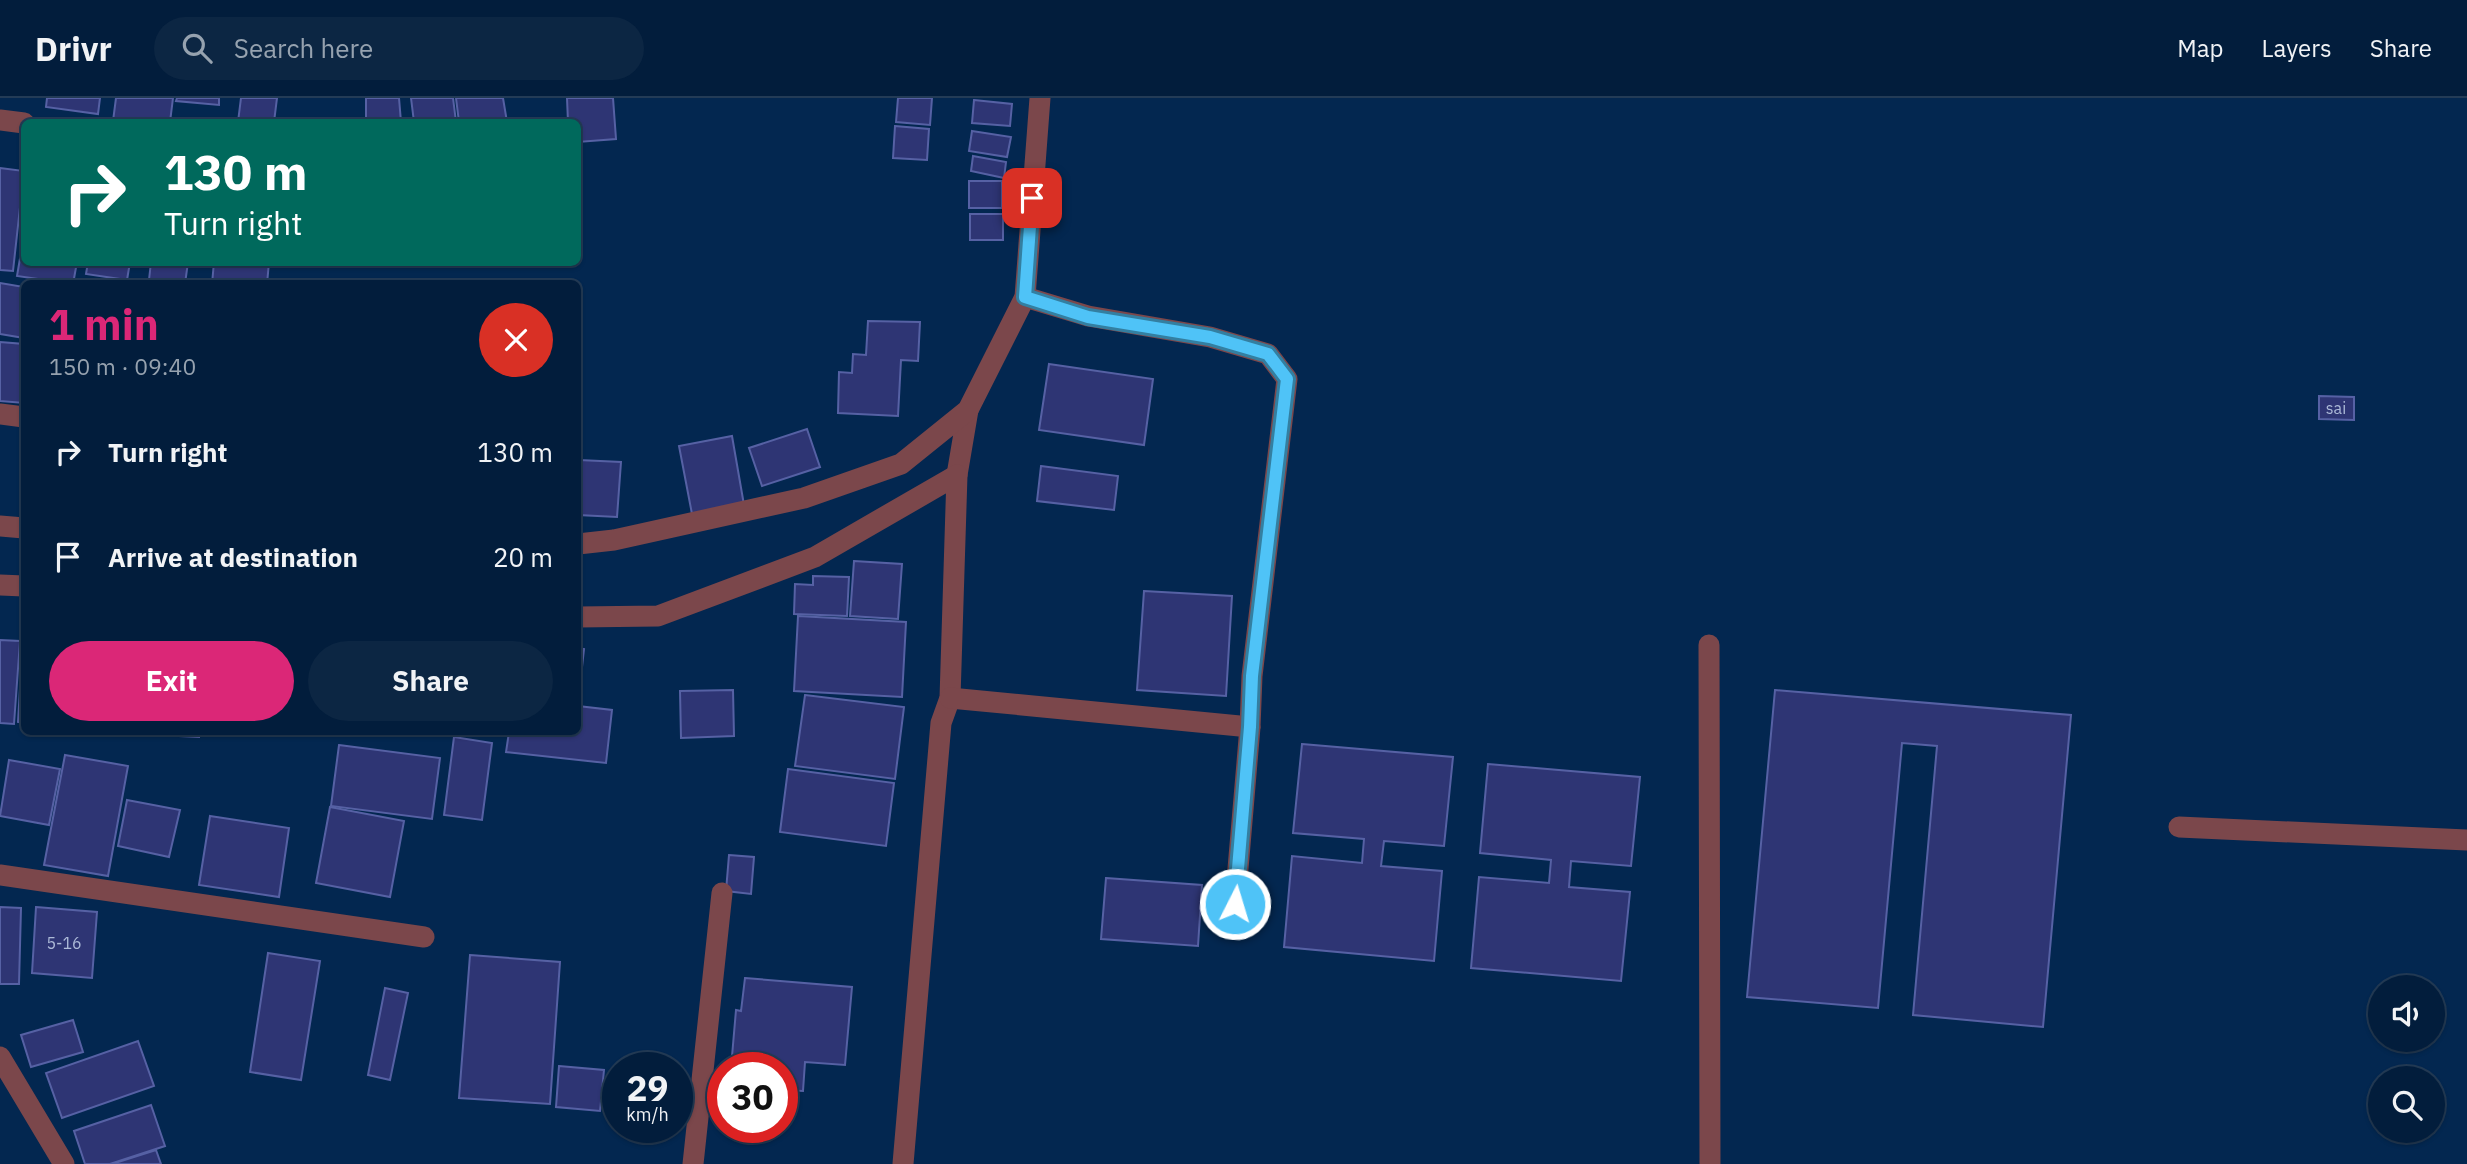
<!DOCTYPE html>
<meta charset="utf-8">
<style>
body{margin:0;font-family:"IBM Plex Sans",sans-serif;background:#0c2643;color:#f1f3f6;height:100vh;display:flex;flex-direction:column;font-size:26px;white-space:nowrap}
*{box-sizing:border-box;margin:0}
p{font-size:23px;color:#96a2af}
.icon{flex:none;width:38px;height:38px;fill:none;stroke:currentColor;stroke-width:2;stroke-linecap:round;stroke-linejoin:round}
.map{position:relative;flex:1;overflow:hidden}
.side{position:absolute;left:21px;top:182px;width:560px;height:455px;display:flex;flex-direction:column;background:#021d3c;border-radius:10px;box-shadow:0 2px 5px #0004,0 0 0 2px #233b56}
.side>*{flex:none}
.hud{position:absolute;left:21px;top:21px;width:560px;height:147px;border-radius:10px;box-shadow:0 2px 5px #0004,0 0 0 2px #233b56;background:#00695c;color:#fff;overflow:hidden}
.controls{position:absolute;left:2368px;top:877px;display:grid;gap:14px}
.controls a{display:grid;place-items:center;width:77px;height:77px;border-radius:50%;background:#021d3c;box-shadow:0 2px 5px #0004,0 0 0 2px #233b56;font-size:35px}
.speed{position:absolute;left:602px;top:954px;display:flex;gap:14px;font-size:35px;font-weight:700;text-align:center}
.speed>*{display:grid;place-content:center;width:91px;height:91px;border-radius:50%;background:#021d3c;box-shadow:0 2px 5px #0004,0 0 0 2px #233b56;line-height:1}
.speed small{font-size:18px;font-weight:400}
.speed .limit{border:10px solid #d22;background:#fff;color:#111}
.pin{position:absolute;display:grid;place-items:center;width:60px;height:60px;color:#fff;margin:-30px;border-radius:14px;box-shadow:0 4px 10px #0006}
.me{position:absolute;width:77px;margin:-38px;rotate:5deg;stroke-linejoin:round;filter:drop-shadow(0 0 5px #0008)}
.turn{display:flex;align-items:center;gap:24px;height:147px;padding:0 28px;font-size:32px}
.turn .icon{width:91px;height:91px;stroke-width:2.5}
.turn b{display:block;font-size:49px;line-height:60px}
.round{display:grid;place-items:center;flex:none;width:74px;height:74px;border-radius:37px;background:#0c2643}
.head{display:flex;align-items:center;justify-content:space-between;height:119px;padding:0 28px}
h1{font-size:42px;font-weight:800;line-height:52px;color:#db2777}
.cta{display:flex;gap:14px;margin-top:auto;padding:14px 28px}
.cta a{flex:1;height:80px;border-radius:42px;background:#db2777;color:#fff;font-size:28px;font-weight:800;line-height:80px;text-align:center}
.cta a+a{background:#0c2643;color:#f1f3f6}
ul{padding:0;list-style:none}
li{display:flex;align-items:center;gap:21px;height:105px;padding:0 28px}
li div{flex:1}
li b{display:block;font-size:26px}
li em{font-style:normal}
header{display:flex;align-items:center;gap:42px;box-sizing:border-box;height:98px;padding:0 35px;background:#021d3c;border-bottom:2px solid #233b56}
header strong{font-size:33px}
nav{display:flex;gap:38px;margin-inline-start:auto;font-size:24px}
.search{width:490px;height:63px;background:#0c2643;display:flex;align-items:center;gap:18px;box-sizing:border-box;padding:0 24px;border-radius:38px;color:#96a2af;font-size:26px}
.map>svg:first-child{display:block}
.building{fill:#2e3574;stroke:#5661a4;stroke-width:2}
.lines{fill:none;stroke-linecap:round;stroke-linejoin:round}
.minor{stroke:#7b474b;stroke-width:21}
.route-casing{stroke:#337fa1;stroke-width:18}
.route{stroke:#4fc3f7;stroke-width:12}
.labels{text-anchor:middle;stroke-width:7;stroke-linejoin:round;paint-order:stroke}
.number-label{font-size:16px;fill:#adbad8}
</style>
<header>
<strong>Drivr</strong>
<div class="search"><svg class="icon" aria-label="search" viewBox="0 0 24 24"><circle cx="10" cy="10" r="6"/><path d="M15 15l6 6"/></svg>Search here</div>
<nav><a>Map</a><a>Layers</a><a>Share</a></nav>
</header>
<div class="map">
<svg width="2467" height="1066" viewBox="0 0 2467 1066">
<rect width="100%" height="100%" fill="#032750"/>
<!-- building -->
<g class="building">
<polygon points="47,0 100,0 98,16 46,9"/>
<polygon points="116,0 173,0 170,24 113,23"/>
<polygon points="177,0 219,0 219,7 176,3"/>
<polygon points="241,0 277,0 274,24 238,24"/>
<polygon points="366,0 399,0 401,24 366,23"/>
<polygon points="411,0 453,0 456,24 414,24"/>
<polygon points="456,0 503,0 507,24 459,24"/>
<polygon points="567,0 613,0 616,41 578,44 578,24 568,24"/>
<polygon points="898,0 932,0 930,27 896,24"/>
<polygon points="974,2 1012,6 1010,28 972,25"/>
<polygon points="895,28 929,31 927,62 893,60"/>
<polygon points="972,33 1011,39 1007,59 969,53"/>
<polygon points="973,58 1006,64 1004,80 971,73"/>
<polygon points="0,70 24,73 13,173 0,172"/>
<rect x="969" y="83" width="33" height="27"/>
<rect x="970" y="116" width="33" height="26"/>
<polygon points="24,137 24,164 77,164 73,186 17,178"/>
<polygon points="88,164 130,164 127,182 86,176"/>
<polygon points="151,164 188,164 185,186 149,182"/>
<polygon points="214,164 269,164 267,186 212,186"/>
<polygon points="0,185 24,189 24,240 0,236"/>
<polygon points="868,223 920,224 918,263 901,262 898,318 838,315 839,274 852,275 853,256 866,257"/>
<polygon points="0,244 24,246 24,305 0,303"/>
<polygon points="1049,266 1153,281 1144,347 1039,332"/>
<polygon points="2319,298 2354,299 2354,322 2319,321"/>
<polygon points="807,331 820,369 762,388 749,350"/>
<polygon points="732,338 744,407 692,416 679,348"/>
<polygon points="579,362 621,364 617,419 578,417"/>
<polygon points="1041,368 1118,378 1114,412 1037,403"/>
<polygon points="854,463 902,466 898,521 850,518"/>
<polygon points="813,478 849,479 847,518 794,516 795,486 813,487"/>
<polygon points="1144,493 1232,498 1226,598 1137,592"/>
<polygon points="798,518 906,524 902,599 794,593"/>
<polygon points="23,541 24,541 24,625 18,624"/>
<polygon points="0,542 20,543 14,626 0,625"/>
<polygon points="578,550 584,551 578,605"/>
<polygon points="733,592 734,638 681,640 680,593"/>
<polygon points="1775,592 2071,617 2043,929 1913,917 1937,648 1902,645 1878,910 1747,899"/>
<polygon points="805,597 904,609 895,681 795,668"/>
<polygon points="578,608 612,612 606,665 506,654 509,634 578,634"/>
<polygon points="88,634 151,634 151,637"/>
<polygon points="158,634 199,634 199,639 158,637"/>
<polygon points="205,634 270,634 270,638"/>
<polygon points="454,639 492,645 482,722 444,717"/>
<polygon points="1302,646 1453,659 1444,748 1384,743 1381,768 1442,773 1434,863 1284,849 1292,758 1362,765 1364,741 1293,735"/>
<polygon points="339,647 440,660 432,721 331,708"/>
<polygon points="65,657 128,668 108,778 44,767"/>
<polygon points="9,662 60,671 49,727 0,718"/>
<polygon points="1488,666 1640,679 1631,768 1571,763 1569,789 1630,794 1621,883 1471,870 1479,779 1549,785 1551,762 1480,755"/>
<polygon points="788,671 894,685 886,748 780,734"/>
<polygon points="127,702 180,712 169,759 118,748"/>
<polygon points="330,709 404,723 390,799 316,785"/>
<polygon points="210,718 289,730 279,799 199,787"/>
<polygon points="729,757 754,759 751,796 726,793"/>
<polygon points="1106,780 1202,787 1198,848 1101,841"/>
<polygon points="0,809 21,810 19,886 0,886"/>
<polygon points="36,809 97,814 92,880 32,875"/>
<polygon points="268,855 320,863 301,982 250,974"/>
<polygon points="470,857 560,864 550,1006 459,1000"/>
<polygon points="745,880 852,889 845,967 805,964 803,993 782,992 782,970 731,970 736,912 741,913"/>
<polygon points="385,890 408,895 390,982 368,977"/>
<polygon points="73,922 83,954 31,969 21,937"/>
<polygon points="138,943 154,988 62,1020 46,975"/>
<polygon points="559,968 604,972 600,1013 556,1009"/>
<polygon points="151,1007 165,1048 110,1066 85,1066 74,1033"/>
<polygon points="156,1052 161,1066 112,1066"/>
</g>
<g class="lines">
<!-- minor -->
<g class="minor">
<polyline points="0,22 24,25"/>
<polyline points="1025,199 1088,218 1210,239 1268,256 1287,281 1252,578 1250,629 1235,806"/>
<polyline points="0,316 24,319"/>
<polyline points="957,377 968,312"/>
<polyline points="0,428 24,430"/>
<polyline points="578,446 614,442 804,400 901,366 968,312 1025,199 1040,0"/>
<polyline points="0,487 24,488"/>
<polyline points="578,519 658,518 815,459 957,377 950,600 941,625 903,1066"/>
<polyline points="1709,547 1710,1066"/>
<polyline points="950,600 1250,629"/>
<polyline points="2179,729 2467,742"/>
<polyline points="0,777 424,839"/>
<polyline points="0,959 64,1066"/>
<polyline points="693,1066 722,795"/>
</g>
</g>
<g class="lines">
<defs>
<polyline id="route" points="1032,100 1025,199 1088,219 1210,239 1268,256 1287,281 1252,578 1250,629 1235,806"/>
</defs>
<!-- route casing -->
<use href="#route" class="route-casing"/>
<!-- route -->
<use href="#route" class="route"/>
</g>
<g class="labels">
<!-- number labels -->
<g class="number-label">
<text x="2336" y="316">sai</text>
<text x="64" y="851">5-16</text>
</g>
</g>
</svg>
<div class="controls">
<a><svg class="icon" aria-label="sound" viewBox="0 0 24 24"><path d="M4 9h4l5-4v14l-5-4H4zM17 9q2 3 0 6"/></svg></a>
<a><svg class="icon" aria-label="search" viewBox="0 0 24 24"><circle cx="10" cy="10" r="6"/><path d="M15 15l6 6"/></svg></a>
</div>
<div class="speed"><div>29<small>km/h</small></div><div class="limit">30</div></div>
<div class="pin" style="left:1032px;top:100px;background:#d93025"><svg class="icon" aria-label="arrive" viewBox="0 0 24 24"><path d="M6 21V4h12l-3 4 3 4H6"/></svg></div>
<svg class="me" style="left:1235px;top:806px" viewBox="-20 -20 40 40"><circle r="17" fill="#4fc3f7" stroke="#fff" stroke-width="3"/><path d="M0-11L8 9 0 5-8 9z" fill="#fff"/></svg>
<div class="hud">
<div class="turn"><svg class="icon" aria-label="right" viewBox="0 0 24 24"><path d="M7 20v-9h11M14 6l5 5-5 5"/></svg><div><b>130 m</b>Turn right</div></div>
</div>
<section class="side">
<div class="head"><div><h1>1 min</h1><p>150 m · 09:40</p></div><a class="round" style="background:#d93025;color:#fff"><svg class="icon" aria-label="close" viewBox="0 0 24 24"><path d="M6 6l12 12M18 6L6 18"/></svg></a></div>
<ul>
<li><svg class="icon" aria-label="right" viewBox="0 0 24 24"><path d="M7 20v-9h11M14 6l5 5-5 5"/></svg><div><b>Turn right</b></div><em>130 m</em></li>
<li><svg class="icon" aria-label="arrive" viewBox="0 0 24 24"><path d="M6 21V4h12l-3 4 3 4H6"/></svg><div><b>Arrive at destination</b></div><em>20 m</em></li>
</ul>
<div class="cta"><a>Exit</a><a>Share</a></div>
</section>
</div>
